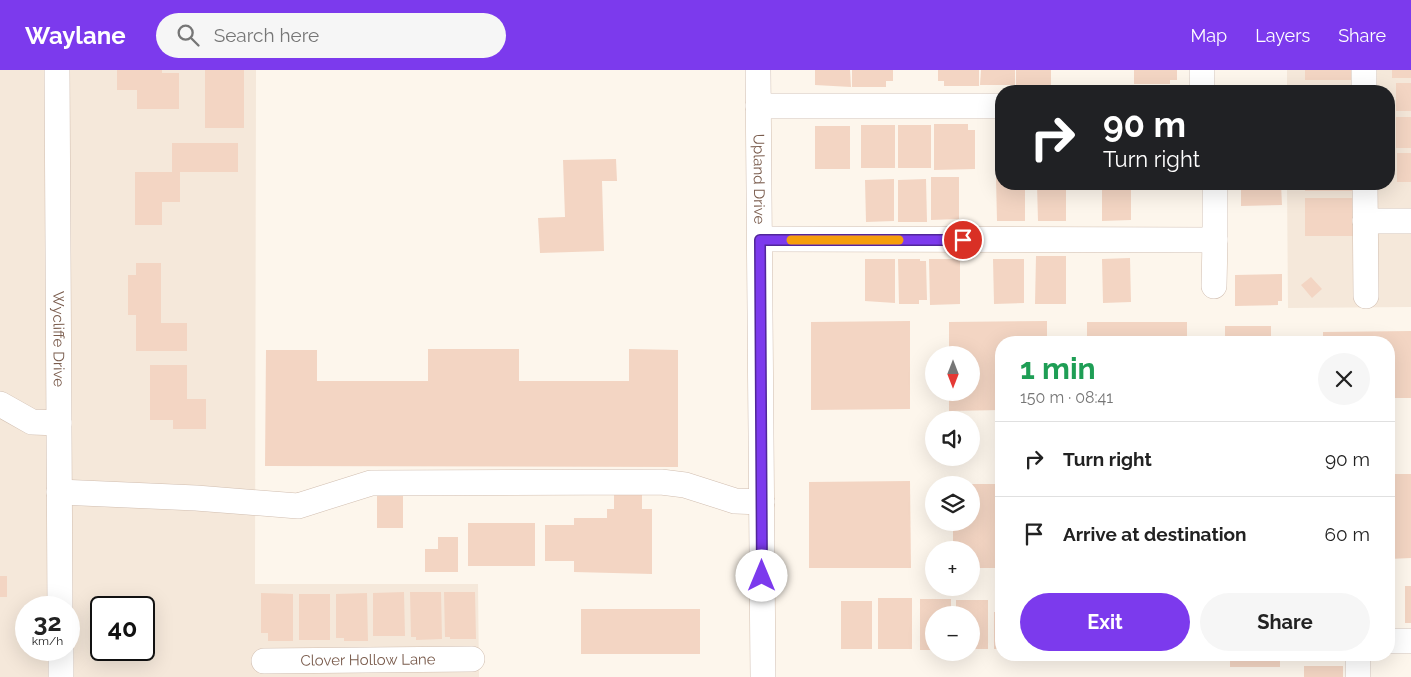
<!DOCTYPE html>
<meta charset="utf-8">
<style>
body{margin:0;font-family:Raleway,sans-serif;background:#f6f6f6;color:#222;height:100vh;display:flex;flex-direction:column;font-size:19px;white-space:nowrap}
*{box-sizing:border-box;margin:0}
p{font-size:16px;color:#767676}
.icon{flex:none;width:28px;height:28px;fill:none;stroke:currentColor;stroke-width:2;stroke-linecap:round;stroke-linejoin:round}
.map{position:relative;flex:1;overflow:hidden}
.details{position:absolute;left:995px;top:266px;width:400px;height:325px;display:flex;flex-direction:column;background:#fff;border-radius:20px;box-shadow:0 5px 20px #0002}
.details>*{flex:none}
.guide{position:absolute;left:995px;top:15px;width:400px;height:105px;border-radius:20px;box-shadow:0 5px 20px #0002;background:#202124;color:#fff;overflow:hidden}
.needle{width:32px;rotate:180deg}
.fabs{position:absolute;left:925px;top:276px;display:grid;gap:10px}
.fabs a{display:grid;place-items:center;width:55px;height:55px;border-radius:50%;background:#fff;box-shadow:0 5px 20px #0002;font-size:25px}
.speed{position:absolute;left:15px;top:526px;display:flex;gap:10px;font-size:25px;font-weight:700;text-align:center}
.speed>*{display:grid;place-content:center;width:65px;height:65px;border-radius:50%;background:#fff;box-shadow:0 5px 20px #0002;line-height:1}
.speed small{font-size:12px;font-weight:400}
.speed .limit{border:2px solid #111;border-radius:8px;background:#fff;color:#111}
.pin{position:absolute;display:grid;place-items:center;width:42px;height:42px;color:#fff;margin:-21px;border:2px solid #fff;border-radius:50%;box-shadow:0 1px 5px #0007}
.me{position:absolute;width:55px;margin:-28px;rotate:0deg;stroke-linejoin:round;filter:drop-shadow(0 0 4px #0008)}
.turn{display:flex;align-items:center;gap:18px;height:105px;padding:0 25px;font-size:22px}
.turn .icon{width:65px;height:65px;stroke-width:2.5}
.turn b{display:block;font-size:35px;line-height:42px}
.round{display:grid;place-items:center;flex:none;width:52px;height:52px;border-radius:26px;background:#f6f6f6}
.head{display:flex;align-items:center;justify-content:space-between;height:85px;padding:0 25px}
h1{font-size:30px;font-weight:700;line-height:38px;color:#1e9e55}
.cta{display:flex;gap:10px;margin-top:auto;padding:10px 25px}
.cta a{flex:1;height:58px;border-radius:30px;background:#7c3aed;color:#fff;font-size:20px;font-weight:700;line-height:58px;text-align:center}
.cta a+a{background:#f6f6f6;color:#222}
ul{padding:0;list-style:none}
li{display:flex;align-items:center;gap:15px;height:75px;padding:0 25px;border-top:1px solid #e0e0e0}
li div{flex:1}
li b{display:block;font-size:19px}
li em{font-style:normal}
header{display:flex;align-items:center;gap:30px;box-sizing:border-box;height:70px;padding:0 25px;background:#7c3aed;color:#fff}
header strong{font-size:24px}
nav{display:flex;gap:28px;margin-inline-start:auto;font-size:18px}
.search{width:350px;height:45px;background:#f6f6f6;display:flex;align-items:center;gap:12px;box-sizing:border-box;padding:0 18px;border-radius:28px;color:#767676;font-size:19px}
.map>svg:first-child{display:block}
.residential{fill:#f5e8da;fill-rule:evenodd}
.building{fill:#f3d5c3}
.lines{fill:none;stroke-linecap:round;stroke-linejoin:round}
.minor-casing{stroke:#d1beb0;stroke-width:26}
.minor{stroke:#fff;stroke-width:25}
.route-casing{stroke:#51269a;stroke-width:12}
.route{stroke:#7c3aed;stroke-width:9}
.slow{stroke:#f59e0b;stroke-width:9}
.labels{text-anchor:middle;stroke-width:4;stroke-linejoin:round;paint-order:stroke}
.street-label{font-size:15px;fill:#7a5c4d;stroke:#fffaf3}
</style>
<header>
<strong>Waylane</strong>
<div class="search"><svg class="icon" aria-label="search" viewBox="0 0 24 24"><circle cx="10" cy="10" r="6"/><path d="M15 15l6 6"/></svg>Search here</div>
<nav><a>Map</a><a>Layers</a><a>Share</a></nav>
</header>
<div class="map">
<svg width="1411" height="607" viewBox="0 0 1411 607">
<rect width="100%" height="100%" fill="#fdf6ec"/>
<!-- residential -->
<g class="residential">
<path d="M0 0H256L255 514H478L479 607H0ZM26 538H69V580H26ZM101 538H144V580H101Z"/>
<polygon points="1287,0 1411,0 1411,237 1288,238 1287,114 1389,114 1389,21 1287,21"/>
</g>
<!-- building -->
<g class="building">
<polygon points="117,0 162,0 162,3 179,3 179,39 137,39 137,20 117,20"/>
<rect x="205" y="0" width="39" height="58"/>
<polygon points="815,0 850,0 851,17 815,15"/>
<polygon points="852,0 893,0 893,11 886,11 886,17 852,17"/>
<polygon points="938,0 979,0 979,16 944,16 944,11 938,11"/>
<polygon points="981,0 1015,0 1015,15 980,15"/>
<polygon points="1016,0 1051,0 1051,16 1016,15"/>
<polygon points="1134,0 1177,0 1177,10 1170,10 1170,14 1134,14"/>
<rect x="1305" y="0" width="55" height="10"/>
<rect x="1392" y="0" width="19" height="8"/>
<rect x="1396" y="13" width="15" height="28"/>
<rect x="1308" y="16" width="49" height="5"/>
<rect x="1396" y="47" width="15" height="31"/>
<polygon points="934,54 968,54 968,60 975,60 975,99 934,100"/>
<rect x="861" y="55" width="34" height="43"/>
<rect x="898" y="55" width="33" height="43"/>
<rect x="815" y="56" width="35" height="43"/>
<polygon points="172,73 238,73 238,102 180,102 180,132 162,132 162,155 135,155 135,102 172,102"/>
<rect x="1397" y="83" width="14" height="29"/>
<polygon points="616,89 617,111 602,111 604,181 540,183 538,148 565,147 563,90"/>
<polygon points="931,107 959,107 959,149 931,150"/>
<polygon points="996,108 1001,108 1001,114 1025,114 1025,151 997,151"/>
<polygon points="894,109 894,151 866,152 865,110"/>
<polygon points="926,109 927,152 898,152 898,110"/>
<polygon points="1037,114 1066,114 1066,151 1038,151"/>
<polygon points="1102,114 1131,114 1131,150 1102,151"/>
<polygon points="1241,114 1281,114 1282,135 1241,136"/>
<rect x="1305" y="114" width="52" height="7"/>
<rect x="1305" y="128" width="53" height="38"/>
<polygon points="1036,186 1066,186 1066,234 1035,234"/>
<polygon points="1130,188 1131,232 1103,233 1102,189"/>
<polygon points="865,189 895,189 895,233 865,231"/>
<polygon points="898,189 920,189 920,191 926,191 927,230 919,230 919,234 899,234"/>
<polygon points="929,189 960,189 960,234 930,235"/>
<polygon points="993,189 1024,189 1024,233 994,234"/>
<polygon points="136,193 161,193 161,253 187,253 187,281 136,281 136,245 128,245 128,205 136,205"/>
<polygon points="1282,204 1282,231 1278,231 1278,235 1235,236 1235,205"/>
<polygon points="1311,207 1322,219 1312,228 1301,215"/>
<polygon points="910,251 910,339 811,340 811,252"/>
<polygon points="1047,251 1047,272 1001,272 1001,340 949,341 949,322 971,322 971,285 949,285 949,252"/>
<rect x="1087" y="252" width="100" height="20"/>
<rect x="1225" y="256" width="46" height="16"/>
<polygon points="1411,261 1411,328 1389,328 1389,272 1323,272 1323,262"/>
<polygon points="428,279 519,279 519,311 629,311 629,279 678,280 678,397 265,396 266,280 317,280 317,311 428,311"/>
<polygon points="150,295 187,295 187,329 206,329 206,359 173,359 173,350 150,350"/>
<polygon points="1389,404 1411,404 1411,488 1389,489"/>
<polygon points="910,411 911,498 809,498 809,412"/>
<polygon points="971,414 1001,414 1001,498 971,498 971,480 953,480 953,452 971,452"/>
<polygon points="614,421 642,421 642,439 652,439 652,504 574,502 574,491 545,491 545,455 574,455 574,448 607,448 607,439 614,439"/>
<rect x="377" y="426" width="26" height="32"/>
<rect x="468" y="453" width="67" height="43"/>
<polygon points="438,467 458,467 458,502 425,502 425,479 438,479"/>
<rect x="0" y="506" width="7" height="21"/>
<rect x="1405" y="516" width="6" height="37"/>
<polygon points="404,522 405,566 373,566 373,523"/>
<polygon points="410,522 441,522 442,569 416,570 416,567 411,567"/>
<polygon points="444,522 475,522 476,569 450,569 450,567 445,567"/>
<polygon points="261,523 293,524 293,571 268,571 268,563 261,563"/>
<polygon points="367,523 368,571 344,571 344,568 336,568 336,524"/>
<rect x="299" y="524" width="31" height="46"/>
<rect x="878" y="528" width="34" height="51"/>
<polygon points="920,529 951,529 951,545 934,545 934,580 920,580"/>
<polygon points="956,530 988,530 988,579 971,579 971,545 956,545"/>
<rect x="841" y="531" width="31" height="48"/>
<rect x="581" y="539" width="119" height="45"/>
<rect x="994" y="542" width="7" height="37"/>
<rect x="1230" y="585" width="50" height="12"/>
<rect x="1303" y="585" width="41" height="6"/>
<rect x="1304" y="596" width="39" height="11"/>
</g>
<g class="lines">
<defs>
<g id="minor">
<path id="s1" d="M57 0 60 538"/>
<path id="s2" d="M758 0 763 607"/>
<polyline points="1202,0 1202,21"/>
<polyline points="1364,0 1364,21"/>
<polyline points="758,36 1001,36"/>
<polyline points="1365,114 1366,226"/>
<polyline points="1215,122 1215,170"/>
<polyline points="1365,151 1411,151"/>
<polyline points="760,169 1215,170 1214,216"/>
<polyline points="0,334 32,352 59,353"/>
<polyline points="59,422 196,428 298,436 371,413 661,412 685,415 735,431 762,432"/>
<polyline points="1389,571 1411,571"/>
<polyline points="61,580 61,607"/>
<polyline points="1358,585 1358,607"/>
<path id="s3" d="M264 591 472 589"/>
</g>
</defs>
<!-- minor casing -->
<use href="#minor" class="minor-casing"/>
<!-- minor -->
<use href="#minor" class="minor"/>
</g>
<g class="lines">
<defs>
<polyline id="route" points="762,506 760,170 963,170"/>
</defs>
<!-- route casing -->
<use href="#route" class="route-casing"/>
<!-- route -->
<use href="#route" class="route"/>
<!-- slow -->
<polyline class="slow" points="791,170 899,170"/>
</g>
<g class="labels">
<!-- street labels -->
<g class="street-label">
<text dy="5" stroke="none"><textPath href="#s2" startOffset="109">Upland Drive</textPath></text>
<text dy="5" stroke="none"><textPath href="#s1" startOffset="269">Wycliffe Drive</textPath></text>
<text dy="5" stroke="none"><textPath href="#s3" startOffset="104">Clover Hollow Lane</textPath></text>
</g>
</g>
</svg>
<div class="fabs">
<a><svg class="needle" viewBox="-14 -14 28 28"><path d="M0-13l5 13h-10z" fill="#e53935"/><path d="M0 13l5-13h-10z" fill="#767676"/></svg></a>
<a><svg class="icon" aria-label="sound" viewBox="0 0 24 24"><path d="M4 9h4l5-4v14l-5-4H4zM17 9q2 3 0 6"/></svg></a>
<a><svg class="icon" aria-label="layers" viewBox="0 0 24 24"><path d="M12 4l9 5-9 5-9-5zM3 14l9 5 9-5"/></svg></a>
<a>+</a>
<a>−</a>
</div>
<div class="speed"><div>32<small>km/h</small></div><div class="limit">40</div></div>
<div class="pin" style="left:963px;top:170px;background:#d93025"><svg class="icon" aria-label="arrive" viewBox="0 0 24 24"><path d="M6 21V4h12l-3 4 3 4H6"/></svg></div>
<svg class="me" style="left:762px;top:506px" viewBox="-20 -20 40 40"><circle r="19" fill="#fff"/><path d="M0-13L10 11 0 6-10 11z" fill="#7c3aed"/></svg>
<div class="guide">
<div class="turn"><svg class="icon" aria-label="right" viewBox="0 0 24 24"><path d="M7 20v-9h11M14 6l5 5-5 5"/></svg><div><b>90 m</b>Turn right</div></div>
</div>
<section class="details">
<div class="head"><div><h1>1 min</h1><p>150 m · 08:41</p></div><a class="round"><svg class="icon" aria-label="close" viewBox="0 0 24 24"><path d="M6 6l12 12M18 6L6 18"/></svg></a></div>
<ul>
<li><svg class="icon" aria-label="right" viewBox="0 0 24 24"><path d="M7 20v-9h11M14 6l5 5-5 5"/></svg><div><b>Turn right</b></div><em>90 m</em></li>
<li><svg class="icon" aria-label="arrive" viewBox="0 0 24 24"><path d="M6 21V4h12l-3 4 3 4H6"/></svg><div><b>Arrive at destination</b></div><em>60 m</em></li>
</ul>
<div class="cta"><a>Exit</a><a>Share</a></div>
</section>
</div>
